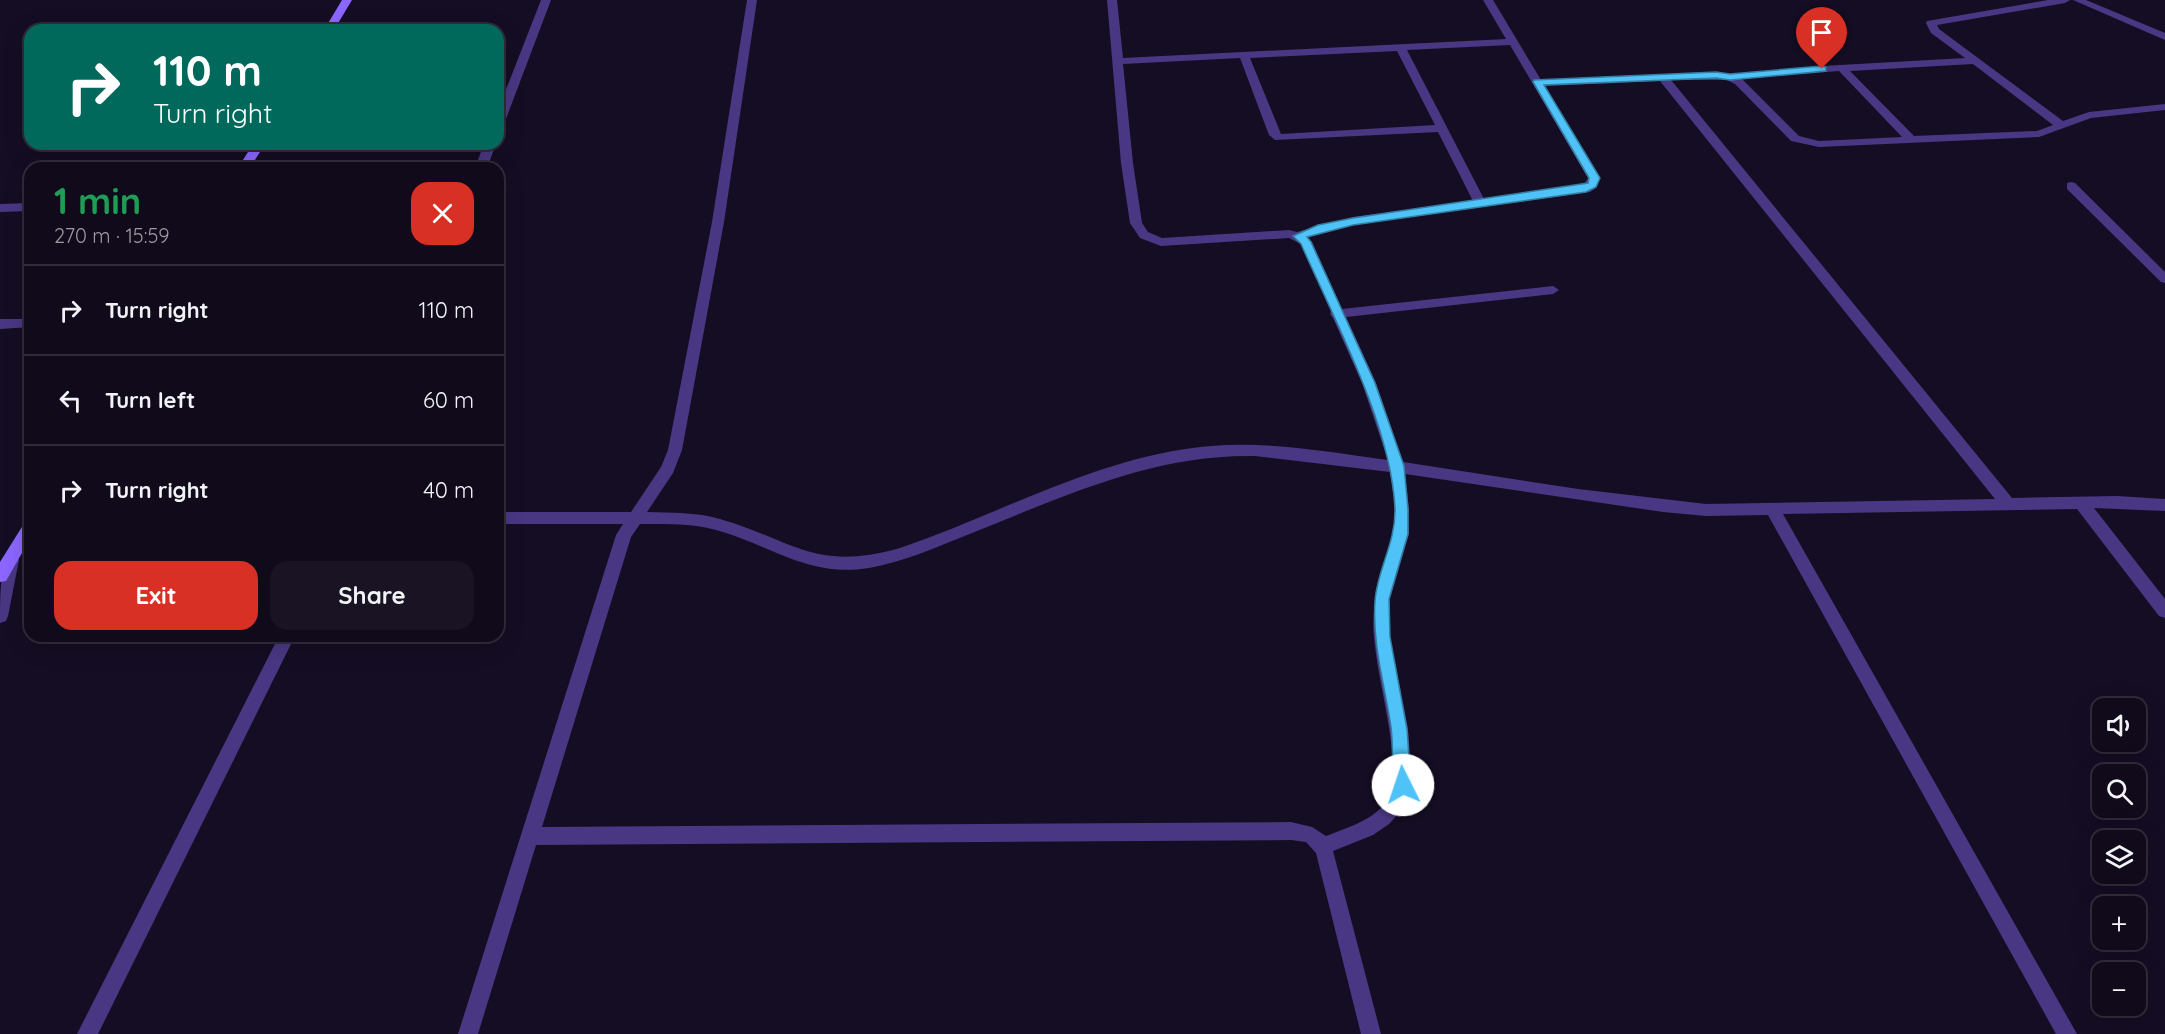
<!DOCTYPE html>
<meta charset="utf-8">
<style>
body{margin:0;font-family:Quicksand,sans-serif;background:#191323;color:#f1f3f6;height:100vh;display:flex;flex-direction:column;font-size:22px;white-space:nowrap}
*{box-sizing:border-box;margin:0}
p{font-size:20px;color:#9c9aa2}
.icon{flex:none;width:33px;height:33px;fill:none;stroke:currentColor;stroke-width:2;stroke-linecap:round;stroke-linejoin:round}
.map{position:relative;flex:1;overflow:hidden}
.details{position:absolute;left:24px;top:162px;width:480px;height:480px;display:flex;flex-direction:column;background:#100a1a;border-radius:18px;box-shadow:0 6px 24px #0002,0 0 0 2px #302b39}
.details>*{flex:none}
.guide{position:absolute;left:24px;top:24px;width:480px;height:126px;border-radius:18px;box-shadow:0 6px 24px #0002,0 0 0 2px #302b39;background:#00695c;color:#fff;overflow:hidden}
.fabs{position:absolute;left:2092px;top:698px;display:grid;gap:12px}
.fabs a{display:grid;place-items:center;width:54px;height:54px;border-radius:12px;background:#100a1a;box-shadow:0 6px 24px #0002,0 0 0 2px #302b39;font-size:30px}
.pin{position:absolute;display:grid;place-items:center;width:51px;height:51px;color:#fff;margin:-62px -26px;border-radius:50% 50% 50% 0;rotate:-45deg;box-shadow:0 0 6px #0007}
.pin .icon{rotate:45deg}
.me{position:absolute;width:66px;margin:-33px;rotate:356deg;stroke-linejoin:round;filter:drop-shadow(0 0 4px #0008)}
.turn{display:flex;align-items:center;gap:21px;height:126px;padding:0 30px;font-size:27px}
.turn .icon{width:78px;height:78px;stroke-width:2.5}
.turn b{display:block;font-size:42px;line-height:51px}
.round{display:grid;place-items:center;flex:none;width:63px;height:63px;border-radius:18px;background:#191323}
.overview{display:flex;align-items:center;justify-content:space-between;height:102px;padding:0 30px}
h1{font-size:36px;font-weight:800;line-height:45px;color:#1e9e55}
.cta{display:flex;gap:12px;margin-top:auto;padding:12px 30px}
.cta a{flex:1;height:69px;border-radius:18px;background:#d93025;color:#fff;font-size:24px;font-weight:800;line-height:69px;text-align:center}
.cta a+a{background:#191323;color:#f1f3f6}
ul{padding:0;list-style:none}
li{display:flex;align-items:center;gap:18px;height:90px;padding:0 30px;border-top:2px solid #302b39}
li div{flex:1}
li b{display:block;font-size:22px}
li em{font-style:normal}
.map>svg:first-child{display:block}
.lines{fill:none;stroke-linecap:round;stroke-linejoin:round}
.street{fill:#4a3783;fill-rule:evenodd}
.secondary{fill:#8b66ff;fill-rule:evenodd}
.route{fill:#4fc3f7;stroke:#337fa1;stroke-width:1.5}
</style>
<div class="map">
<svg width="2165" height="1034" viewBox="0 0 2165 1034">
<rect width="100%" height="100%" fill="#150d23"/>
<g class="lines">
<!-- street -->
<g class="street">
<polygon points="541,0 551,0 504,124 498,127 498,110"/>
<path d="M747 0H757L724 222 682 450 673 473 647 512C672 513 696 512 720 519 795 541 814 572 900 548 1003 513 1101 455 1211 446 1270 441 1329 452 1388 460L1362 383 1333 318 1330 314 1331 312 1301 244 1289 238 1161 246 1140 238 1130 223 1121 163 1107 0H1117L1123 58 1506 39 1483 0H1493L1541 80 1716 72 1730 74 1822 66 1965 58 1931 33 1926 23 1927 21 2048 0H2070L2065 3 1937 25 1939 29 2063 121 2089 112 2165 104V110L2091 118 2039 137 1819 147 1791 141 1735 84 1727 80H1671L2012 498 2117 496 2165 499V511L2094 508 2165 599V618L2159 616 2077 509 1783 514 2077 1034H2056L1768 515 1706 516 1663 512 1405 474 1409 509V534L1390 599V637L1408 729 1412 785 1401 811 1389 824 1373 835 1333 851 1381 1034H1361L1316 853 1306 842 1291 840 536 845 478 1034H458L616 535 623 524H498V512H631L661 467 668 450 712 222ZM1510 45 1588 178 1583 186 1484 199 1407 50ZM1397 51 1435 125 1281 134 1250 58ZM1240 58 1269 135 1275 140 1438 132 1473 201 1353 217 1297 232 1289 230 1162 238 1148 232 1142 223 1133 163 1123 64ZM1973 64 2053 125 2037 131 1914 136 1850 71ZM1839 71 1902 137 1819 141 1799 136 1742 79ZM1660 81 1995 499 1706 504 1578 489 1403 462 1376 383 1346 317 1553 294 1559 290 1553 286 1342 309 1312 242 1307 237 1353 225 1590 192 1596 188 1600 178 1545 86ZM1255 456 1390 472C1393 492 1397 515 1393 536 1385 572 1370 599 1374 638 1378 679 1390 719 1393 760 1393 768 1396 779 1393 787 1385 817 1352 826 1326 836L1312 827 1291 822 542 827 631 537 640 524C665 524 692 523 716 530 771 545 808 578 869 568 904 562 939 546 972 533 1065 496 1153 454 1255 456Z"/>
<polygon points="2073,0 2086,0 2165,33 2165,40"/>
<polygon points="484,144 496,144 487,168 475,168"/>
<polygon points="2071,182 2075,183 2165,272 2165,283 2161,282 2067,189 2067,183"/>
<polygon points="30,203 30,211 0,212 0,204"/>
<polygon points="0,319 30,319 30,327 0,329"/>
<path d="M11 554 16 556 19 560 8 616 6 621 0 623C0 602 0 575 6 556Z"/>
<polygon points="279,636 295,636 98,1034 77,1034"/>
</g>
<!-- secondary -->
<g class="secondary">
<polygon points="342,0 352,0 334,30 324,30"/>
<polygon points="253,144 265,144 250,168 238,168"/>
<polygon points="30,520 30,539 6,581 0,582 0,562 25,522"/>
</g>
</g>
<!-- route -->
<path class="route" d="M1822 66 1826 67V71L1730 80 1716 78 1544 85 1600 178 1596 187 1586 192 1353 225 1307 237 1311 242 1375 383 1404 466 1408 509V534L1389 599 1390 637 1407 729 1411 785 1409 791 1403 793 1398 791C1390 772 1394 747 1391 727 1385 686 1372 644 1375 601 1377 570 1396 543 1395 508 1391 425 1335 321 1301 244L1293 236 1318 225 1353 218 1588 183 1589 178 1533 82 1534 80 1716 72 1730 74Z"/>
</svg>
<div class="fabs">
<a><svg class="icon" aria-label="sound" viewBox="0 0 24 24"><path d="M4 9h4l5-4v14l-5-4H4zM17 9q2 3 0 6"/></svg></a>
<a><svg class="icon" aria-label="search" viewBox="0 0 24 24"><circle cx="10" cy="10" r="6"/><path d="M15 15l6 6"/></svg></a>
<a><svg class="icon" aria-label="layers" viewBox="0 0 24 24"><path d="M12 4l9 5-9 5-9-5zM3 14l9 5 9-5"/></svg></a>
<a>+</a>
<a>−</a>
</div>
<div class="pin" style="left:1822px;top:69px;background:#d93025"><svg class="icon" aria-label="arrive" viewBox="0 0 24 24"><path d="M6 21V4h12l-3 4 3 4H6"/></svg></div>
<svg class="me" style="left:1403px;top:785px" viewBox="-20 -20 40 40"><circle r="19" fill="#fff"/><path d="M0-13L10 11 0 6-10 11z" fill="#4fc3f7"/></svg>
<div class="guide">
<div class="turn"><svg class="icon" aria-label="right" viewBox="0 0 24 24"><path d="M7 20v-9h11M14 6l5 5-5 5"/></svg><div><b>110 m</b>Turn right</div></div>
</div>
<section class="details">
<div class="overview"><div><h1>1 min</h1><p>270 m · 15:59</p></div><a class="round" style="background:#d93025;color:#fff"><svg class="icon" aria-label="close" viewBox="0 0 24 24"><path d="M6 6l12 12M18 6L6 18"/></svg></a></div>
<ul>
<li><svg class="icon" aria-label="right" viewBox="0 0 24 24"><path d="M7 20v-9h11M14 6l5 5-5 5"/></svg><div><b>Turn right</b></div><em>110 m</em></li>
<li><svg class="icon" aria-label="left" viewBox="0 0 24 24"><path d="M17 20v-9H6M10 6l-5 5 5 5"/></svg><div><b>Turn left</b></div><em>60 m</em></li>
<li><svg class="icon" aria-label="right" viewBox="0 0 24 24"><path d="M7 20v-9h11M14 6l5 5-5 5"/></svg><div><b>Turn right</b></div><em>40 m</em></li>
</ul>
<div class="cta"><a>Exit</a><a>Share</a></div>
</section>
</div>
